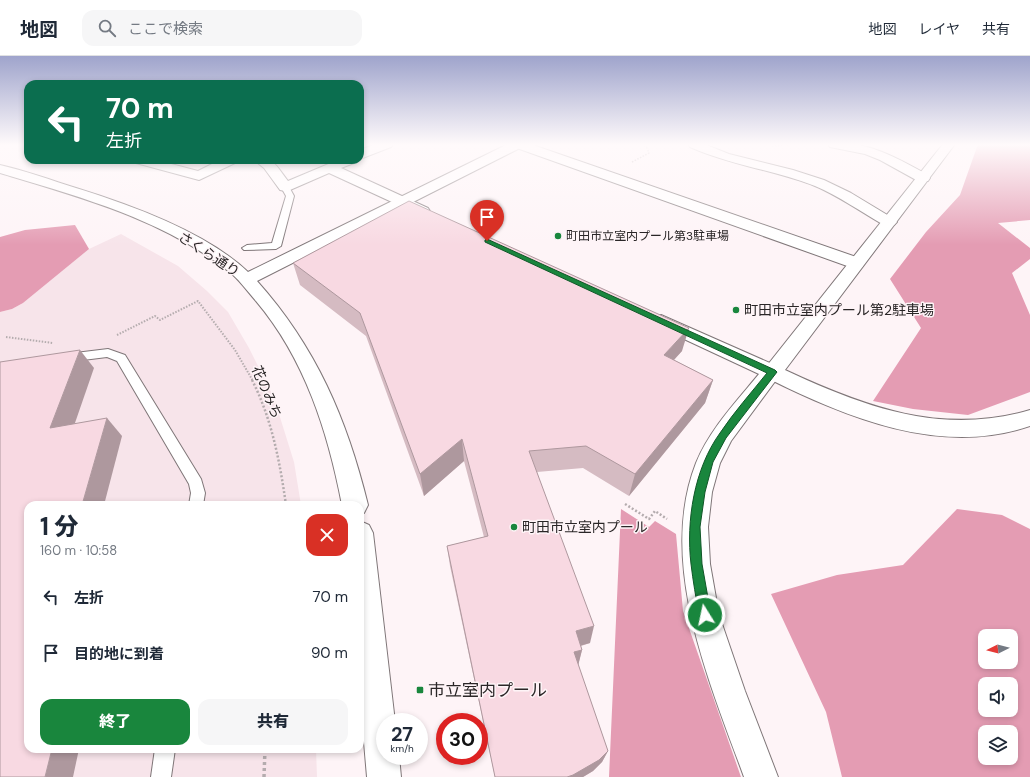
<!DOCTYPE html>
<html lang="ja">
<meta charset="utf-8">
<style>
body{margin:0;font-family:"DM Sans","Noto Sans JP",sans-serif;background:#f6f6f7;color:#1f2937;height:100vh;display:flex;flex-direction:column;font-size:15px;white-space:nowrap}
*{box-sizing:border-box;margin:0}
p{font-size:13px;color:#747a83}
.icon{flex:none;width:22px;height:22px;fill:none;stroke:currentColor;stroke-width:2;stroke-linecap:round;stroke-linejoin:round}
.map{position:relative;flex:1;overflow:hidden}
.drawer{position:absolute;left:24px;top:445px;width:340px;height:252px;display:flex;flex-direction:column;background:#fff;border-radius:12px;box-shadow:0 2px 6px #0003}
.drawer>*{flex:none}
.hud{position:absolute;left:24px;top:24px;width:340px;height:84px;border-radius:12px;box-shadow:0 2px 6px #0003;background:#0b6e4f;color:#fff;overflow:hidden}
.needle{width:26px;rotate:264deg}
.tools{position:absolute;left:978px;top:573px;display:grid;gap:8px}
.tools a{display:grid;place-items:center;width:40px;height:40px;border-radius:8px;background:#fff;box-shadow:0 2px 6px #0003;font-size:20px}
.speed{position:absolute;left:376px;top:657px;display:flex;gap:8px;font-size:20px;font-weight:700;text-align:center}
.speed>*{display:grid;place-content:center;width:52px;height:52px;border-radius:50%;background:#fff;box-shadow:0 2px 6px #0003;line-height:1}
.speed small{font-size:10px;font-weight:400}
.speed .limit{border:6px solid #d22;background:#fff;color:#111}
.pin{position:absolute;display:grid;place-items:center;width:34px;height:34px;color:#fff;margin:-41px -17px;border-radius:50% 50% 50% 0;rotate:-45deg;box-shadow:0 0 4px #0007}
.pin .icon{rotate:45deg}
.me{position:absolute;width:44px;margin:-22px;rotate:350deg;stroke-linejoin:round;filter:drop-shadow(0 0 3px #0008)}
.turn{display:flex;align-items:center;gap:14px;height:84px;padding:0 16px;font-size:18px}
.turn .icon{width:52px;height:52px;stroke-width:2.5}
.turn b{display:block;font-size:28px;line-height:34px}
.round{display:grid;place-items:center;flex:none;width:42px;height:42px;border-radius:12px;background:#f6f6f7}
.headline{display:flex;align-items:center;justify-content:space-between;height:68px;padding:0 16px}
h1{font-size:24px;font-weight:800;line-height:30px}
.button{display:flex;gap:8px;margin-top:auto;padding:8px 16px}
.button a{flex:1;height:46px;border-radius:12px;background:#19863d;color:#fff;font-size:16px;font-weight:800;line-height:46px;text-align:center}
.button a+a{background:#f6f6f7;color:#1f2937}
ul{padding:0;list-style:none}
li{display:flex;align-items:center;gap:12px;height:56px;padding:0 16px}
li div{flex:1}
li b{display:block;font-size:15px}
li em{font-style:normal}
header{display:flex;align-items:center;gap:24px;box-sizing:border-box;height:56px;padding:0 20px;background:#fff;border-bottom:1px solid #e0e1e3}
header strong{font-size:19px}
nav{display:flex;gap:22px;margin-inline-start:auto;font-size:14px}
.search{width:280px;height:36px;background:#f6f6f7;display:flex;align-items:center;gap:10px;box-sizing:border-box;padding:0 14px;border-radius:12px;color:#747a83;font-size:15px}
.map>svg:first-child{display:block}
.built{fill:#f7e4ea}
.forest{fill:#e49cb3;fill-rule:evenodd}
.lines{fill:none;stroke-linecap:round;stroke-linejoin:round}
.service-casing{stroke:#7f7678;stroke-width:2}
.minor-casing{stroke:#7f7678;stroke-width:2}
.tertiary-casing{stroke:#7f7678;stroke-width:2}
.path-far3{stroke:#b4acae;stroke-width:1.5;stroke-dasharray:1.5 1.5;stroke-linecap:butt}
.path-far2{stroke:#b4acae;stroke-width:2;stroke-dasharray:1.5 1.5;stroke-linecap:butt}
.path-far1{stroke:#b4acae;stroke-width:2.5;stroke-dasharray:2 2;stroke-linecap:butt}
.path{stroke:#b4acae;stroke-width:3.5;stroke-dasharray:3 3;stroke-linecap:butt}
.service{fill:#fff;fill-rule:evenodd}
.minor{fill:#fff;fill-rule:evenodd}
.tertiary{fill:#fff;fill-rule:evenodd}
.wall{fill:#d5bbc2}
.shaded-wall{fill:#ae989e}
.building{fill:#f8d9e2;stroke:#ae989e}
.route{fill:#19863d;stroke:#105728}
.poi-dot{fill:#19863d;stroke:#fef4f7;stroke-width:1.5}
.labels{text-anchor:middle;stroke-width:3;stroke-linejoin:round;paint-order:stroke}
.far-poi-label{font-size:12px;fill:#2a2627;stroke:#fef4f7;text-anchor:start}
.street-label{font-size:14px;fill:#2a2627;stroke:#fef4f7}
.poi-label{font-size:14px;fill:#2a2627;stroke:#fef4f7;text-anchor:start}
.near-poi-label{font-size:17px;fill:#2a2627;stroke:#fef4f7;text-anchor:start}
</style>
<header>
<strong>地図</strong>
<div class="search"><svg class="icon" aria-label="search" viewBox="0 0 24 24"><circle cx="10" cy="10" r="6"/><path d="M15 15l6 6"/></svg>ここで検索</div>
<nav><a>地図</a><a>レイヤ</a><a>共有</a></nav>
</header>
<div class="map">
<svg width="1030" height="721" viewBox="0 0 1030 721">
<rect width="100%" height="100%" fill="#fef4f7"/>
<!-- built -->
<polygon class="built" points="121,178 178,210 207,235 228,256 249,292 274,342 294,406 301,449 28,449 28,693 316,693 317,721 0,721 0,256 12,253 23,247 89,193"/>
<!-- forest -->
<g class="forest">
<polygon points="978,88 1030,88 1030,164 998,167 1030,192 1030,203 1012,217 1030,259 1030,336 968,359 913,353 873,345 921,272 890,223 926,176 960,139"/>
<polygon points="75,169 89,193 23,247 12,253 0,256 0,181 25,174"/>
<polygon points="621,453 649,471 655,465 676,478 683,555 741,721 609,721"/>
<path d="M957 453 1002 459 1030 473V721H842L826 656 771 538 837 519 903 509ZM985 580H1011V606H985ZM985 628H1011V654H985ZM985 676H1011V702H985Z"/>
</g>
<g class="lines">
<defs>
<g id="service">
<polygon points="282,129 288,129 294,140 281,190 276,193 244,194 242,192 247,189 272,187 286,140 281,131"/>
<polygon points="108,293 125,299 201,423 205,437 203,449 189,449 191,437 189,428 117,305 107,301 67,306 63,305 61,302 63,299 67,298"/>
<polygon points="155,693 175,693 171,721 151,721"/>
</g>
<g id="minor">
<polygon points="376,88 393,88 391,91 360,103 360,94"/>
<polygon points="512,88 530,88 862,203 864,207 862,211 856,212 850,211 514,91"/>
<path d="M688 88H704L729 98 793 114 824 124 851 137 894 163 897 166 894 169 889 171 884 169C861 156 839 140 815 130 774 114 730 109 690 91Z"/>
<path d="M828 88C836 88 845 87 853 88 881 92 904 106 928 119L930 122 928 125H918L880 104 865 98 830 91Z"/>
<polygon points="135,104 156,104 198,115 220,104 236,104 235,107 199,124 136,107"/>
<path d="M254 104C277 104 274 107 288 125L338 104H355L354 107 341 112 428 152 430 155 428 158 423 159 418 158 329 117 290 134 285 135 280 134 264 112Z"/>
<path d="M661 259 779 311 782 316 731 385 720 407 712 436 708 471 710 508 719 559 745 635 778 721H744C710 627 657 507 696 407 710 373 736 346 759 318L654 269 652 265 654 261Z"/>
</g>
<g id="tertiary">
<path d="M508 88H524L522 91 257 225C316 291 347 363 368 449L364 457 360 458V449H342C328 376 305 303 256 245 248 236 241 226 232 218 166 164 80 141 0 117V109C26 115 51 124 76 132 131 149 206 176 248 216Z"/>
<path d="M943 88H955L785 314C864 351 942 380 1030 354V370C939 401 846 361 765 321L762 316Z"/>
<polygon points="360,465 369,469 373,477 395,666 385,666 385,700 399,700 401,721 367,721 360,639"/>
</g>
</defs>
<!-- service casing -->
<use href="#service" class="service-casing"/>
<!-- minor casing -->
<use href="#minor" class="minor-casing"/>
<!-- tertiary casing -->
<use href="#tertiary" class="tertiary-casing"/>
<!-- path-far3 -->
<g class="path-far3">
<polyline points="772,90 798,88"/>
<polyline points="632,106 649,97 647,92 642,88"/>
</g>
<!-- path-far2 -->
<g class="path-far2">
<polyline points="117,279 155,260 160,264 198,245 235,294 253,325"/>
<polyline points="6,281 53,287"/>
</g>
<!-- path-far1 -->
<g class="path-far1">
<path d="M252 324C272 363 280 407 286 449"/>
<polyline points="625,448 649,463 655,455 667,463"/>
</g>
<!-- path -->
<polyline class="path" points="264,721 265,693"/>
<!-- service -->
<use href="#service" class="service"/>
<!-- minor -->
<use href="#minor" class="minor"/>
<!-- tertiary -->
<use href="#tertiary" class="tertiary"/>
</g>
<!-- wall -->
<polygon class="wall" points="293,207 682,295 674,304 713,324 705,347 629,440 583,412 537,416 590,587 581,590 582,594 578,609 608,695 602,706 593,715 583,721 495,721 450,510 447,490 484,481 464,405 424,440 366,280 300,229"/>
<!-- shaded-wall -->
<g class="shaded-wall">
<polygon points="689,272 682,295 658,321 664,299"/>
<polygon points="80,294 94,312 67,390 50,372"/>
<polygon points="713,324 705,347 629,440 635,418"/>
<polygon points="107,362 122,380 104,449 82,449"/>
<polygon points="462,383 464,405 424,440 420,418"/>
<polygon points="594,570 590,587 572,592 576,575"/>
<polygon points="582,594 578,610 574,596"/>
<polygon points="52,693 79,693 73,721 45,721"/>
<polygon points="608,695 602,706 593,715 583,721 567,721"/>
</g>
<!-- building -->
<g class="building">
<polygon points="409,145 689,272 664,299 713,324 635,418 586,390 529,395 594,570 576,575 582,594 574,596 608,695 599,704 573,719 567,721 495,721 447,490 488,480 462,383 420,418 360,257 293,207"/>
<polygon points="80,294 50,372 107,362 82,449 28,449 28,693 52,693 45,721 0,721 0,306"/>
</g>
<!-- sky -->
<linearGradient id="sky" x2="0" y2="1"><stop stop-color="#9fa4cc"/><stop offset="0.47" stop-color="#fffafb"/><stop offset="1" stop-color="#fffafb" stop-opacity="0"/></linearGradient>
<rect width="1030" height="189" fill="url(#sky)"/>
<!-- route -->
<path class="route" d="M487 183 775 314 777 316 726 382 713 406 705 436 700 471 702 508 711 559 710 563 705 564 701 563 699 559C696 542 693 525 691 508 686 465 694 413 720 377 734 356 751 337 767 317L485 186V184Z"/>
<!-- markers -->
<g class="poi-dot">
<circle cx="558" cy="180" r="4"/>
<circle cx="736" cy="254" r="4"/>
<circle cx="514" cy="471" r="4"/>
<rect x="416" y="630" width="8" height="8" rx="2"/>
</g>
<g class="labels">
<!-- far-poi labels -->
<g class="far-poi-label">
<text x="566" y="184">町田市立室内プール第3駐車場</text>
</g>
<!-- street labels -->
<g class="street-label">
<text transform="translate(209 198) rotate(33)" y="5">さくら通り</text>
<text transform="translate(267 336) rotate(67)" y="5">花のみち</text>
</g>
<!-- poi labels -->
<g class="poi-label">
<text x="744" y="259">町田市立室内プール第2駐車場</text>
<text x="522" y="476">町田市立室内プール</text>
</g>
<!-- near-poi labels -->
<g class="near-poi-label">
<text x="428" y="640">市立室内プール</text>
</g>
</g>
</svg>
<div class="tools">
<a><svg class="needle" viewBox="-14 -14 28 28"><path d="M0-13l5 13h-10z" fill="#e53935"/><path d="M0 13l5-13h-10z" fill="#747a83"/></svg></a>
<a><svg class="icon" aria-label="sound" viewBox="0 0 24 24"><path d="M4 9h4l5-4v14l-5-4H4zM17 9q2 3 0 6"/></svg></a>
<a><svg class="icon" aria-label="layers" viewBox="0 0 24 24"><path d="M12 4l9 5-9 5-9-5zM3 14l9 5 9-5"/></svg></a>
</div>
<div class="speed"><div>27<small>km/h</small></div><div class="limit">30</div></div>
<div class="pin" style="left:487px;top:185px;background:#d93025"><svg class="icon" aria-label="arrive" viewBox="0 0 24 24"><path d="M6 21V4h12l-3 4 3 4H6"/></svg></div>
<svg class="me" style="left:705px;top:559px" viewBox="-20 -20 40 40"><circle r="17" fill="#19863d" stroke="#fff" stroke-width="3"/><path d="M0-11L8 9 0 5-8 9z" fill="#fff"/></svg>
<div class="hud">
<div class="turn"><svg class="icon" aria-label="left" viewBox="0 0 24 24"><path d="M17 20v-9H6M10 6l-5 5 5 5"/></svg><div><b>70 m</b>左折</div></div>
</div>
<section class="drawer">
<div class="headline"><div><h1>1 分</h1><p>160 m · 10:58</p></div><a class="round" style="background:#d93025;color:#fff"><svg class="icon" aria-label="close" viewBox="0 0 24 24"><path d="M6 6l12 12M18 6L6 18"/></svg></a></div>
<ul>
<li><svg class="icon" aria-label="left" viewBox="0 0 24 24"><path d="M17 20v-9H6M10 6l-5 5 5 5"/></svg><div><b>左折</b></div><em>70 m</em></li>
<li><svg class="icon" aria-label="arrive" viewBox="0 0 24 24"><path d="M6 21V4h12l-3 4 3 4H6"/></svg><div><b>目的地に到着</b></div><em>90 m</em></li>
</ul>
<div class="button"><a>終了</a><a>共有</a></div>
</section>
</div>
